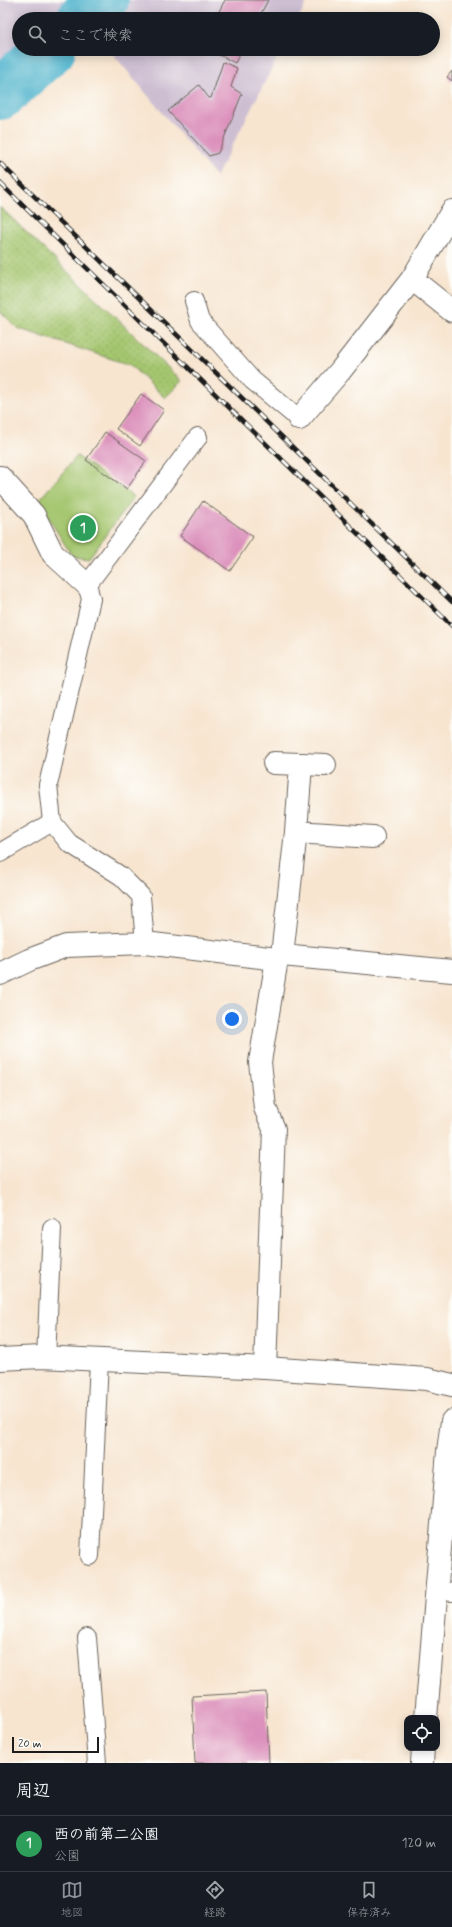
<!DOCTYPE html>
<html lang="ja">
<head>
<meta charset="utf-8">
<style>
	body { margin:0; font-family:Mynerve,"Klee One",sans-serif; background:#20242c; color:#f1f3f6 }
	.controls { position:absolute; right:12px; bottom:12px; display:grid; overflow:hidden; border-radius:8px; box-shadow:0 2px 10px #0003 }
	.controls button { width:36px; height:36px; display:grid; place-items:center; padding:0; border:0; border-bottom:1px solid #363941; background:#171b24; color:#f1f3f6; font:20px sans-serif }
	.scale { position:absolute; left:12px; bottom:10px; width:87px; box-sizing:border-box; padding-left:4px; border:2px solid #1c1c1c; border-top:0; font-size:11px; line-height:14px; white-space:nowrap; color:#1c1c1c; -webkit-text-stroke:3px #fdfcf7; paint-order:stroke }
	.you { position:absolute; left:232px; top:1019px; width:14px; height:14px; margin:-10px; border:3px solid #fff; border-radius:50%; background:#1a73e8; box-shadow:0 0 0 6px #1a73e833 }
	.badge { display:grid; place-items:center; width:26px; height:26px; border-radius:50%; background:#8c9099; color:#fff; font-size:13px; font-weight:700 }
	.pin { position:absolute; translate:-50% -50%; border:2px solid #fff; box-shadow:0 1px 4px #0006 }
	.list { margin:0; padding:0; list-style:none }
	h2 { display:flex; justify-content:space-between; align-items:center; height:52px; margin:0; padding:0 16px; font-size:17px }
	h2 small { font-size:13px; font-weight:400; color:#9ea1a6 }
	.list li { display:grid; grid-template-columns:26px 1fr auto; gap:12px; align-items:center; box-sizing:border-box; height:56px; padding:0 16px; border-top:1px solid #363941 }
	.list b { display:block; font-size:15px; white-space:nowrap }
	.list p { margin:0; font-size:13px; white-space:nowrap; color:#9ea1a6 }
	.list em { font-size:13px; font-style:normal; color:#9ea1a6 }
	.icon { flex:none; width:22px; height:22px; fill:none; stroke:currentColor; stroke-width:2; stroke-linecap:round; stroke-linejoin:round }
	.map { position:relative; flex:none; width:452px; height:1763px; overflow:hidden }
	.search { position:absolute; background:#171b24; box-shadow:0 2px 10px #0003; left:12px; right:12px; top:12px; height:44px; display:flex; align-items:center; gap:10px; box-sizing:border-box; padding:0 14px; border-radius:22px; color:#9ea1a6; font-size:15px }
	.sheet { height:108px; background:#171b24 }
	nav { display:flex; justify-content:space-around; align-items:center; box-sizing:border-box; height:56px; border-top:1px solid #363941; background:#171b24; font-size:11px; color:#9ea1a6 }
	nav a { display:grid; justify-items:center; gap:2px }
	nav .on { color:#8c9099 }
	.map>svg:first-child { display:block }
</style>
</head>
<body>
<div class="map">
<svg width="452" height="1763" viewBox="0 0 452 1763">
	<defs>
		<pattern id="grass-dots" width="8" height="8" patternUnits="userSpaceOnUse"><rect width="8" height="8" fill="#a5c66f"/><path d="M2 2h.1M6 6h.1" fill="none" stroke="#8daa60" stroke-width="1.8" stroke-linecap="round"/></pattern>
	</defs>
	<rect width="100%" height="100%" fill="#fdfcf7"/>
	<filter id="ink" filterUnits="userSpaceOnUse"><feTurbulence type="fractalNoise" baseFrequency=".025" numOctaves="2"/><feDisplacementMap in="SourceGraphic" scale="8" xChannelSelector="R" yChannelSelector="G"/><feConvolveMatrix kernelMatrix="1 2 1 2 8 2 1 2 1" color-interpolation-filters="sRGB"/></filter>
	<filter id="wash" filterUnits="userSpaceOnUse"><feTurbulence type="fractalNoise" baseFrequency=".012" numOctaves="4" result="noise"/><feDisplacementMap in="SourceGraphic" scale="16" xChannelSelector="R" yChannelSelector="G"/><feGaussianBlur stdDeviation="0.9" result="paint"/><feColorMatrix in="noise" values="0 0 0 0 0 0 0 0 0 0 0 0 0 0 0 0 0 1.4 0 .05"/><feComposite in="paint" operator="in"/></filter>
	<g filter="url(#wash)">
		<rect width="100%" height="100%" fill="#f7e5d0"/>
		<g fill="#cdbed2">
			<path d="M 0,0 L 308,0 L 298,19 L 84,19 L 78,12 L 71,19 L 19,19 L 19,49 L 40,49 L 0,88 Z"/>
			<path d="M 109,49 L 282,49 L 216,177 Z"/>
		</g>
		<path fill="url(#grass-dots)" stroke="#607146" d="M 0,207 L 182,381 L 165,398 L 130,365 L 17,328 L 0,311 Z"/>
		<path fill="#a5c66f" stroke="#607146" d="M 77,456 L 134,497 L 89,558 L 72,556 L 38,501 Z"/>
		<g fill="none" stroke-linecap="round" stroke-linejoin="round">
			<g stroke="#4fb4ce" stroke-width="52">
				<path d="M 83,19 L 103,0"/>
				<path d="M 0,94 L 50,49"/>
			</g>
		</g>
		<g id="blocks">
			<g fill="#db8fbb">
				<path d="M 225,0 L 268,0 L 258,19 L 215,19 Z"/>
				<path d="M 207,49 L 242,49 L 235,63 Z"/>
				<path d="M 223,62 L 237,68 L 231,87 L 242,94 L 218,153 L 209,156 L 168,111 L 199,85 L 209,98 L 211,98 Z"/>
				<path d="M 452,71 L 452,81 L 447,77 Z"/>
				<path d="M 141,394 L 164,410 L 140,446 L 116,429 Z"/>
				<path d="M 105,432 L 146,461 L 127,489 L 86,460 Z"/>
				<path d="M 203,501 L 253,537 L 230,571 L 180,536 Z"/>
				<path d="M 266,1692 L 269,1763 L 195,1763 L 192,1696 Z"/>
			</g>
		</g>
	</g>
	<g filter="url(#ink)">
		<use href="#blocks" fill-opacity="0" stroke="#69625b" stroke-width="1"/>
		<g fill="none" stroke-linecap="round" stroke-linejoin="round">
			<defs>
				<g id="lane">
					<path d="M 194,301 L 200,321 L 252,380 L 299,419"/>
					<path d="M 0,853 L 52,822"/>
					<path d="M 145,943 L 141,896 L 121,876 L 69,843 L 52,822 L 48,785 L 91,599 L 87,585 L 198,437"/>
					<path d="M 46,1358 L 52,1228"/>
					<path d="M 90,1556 L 99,1360"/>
					<path d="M 436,1590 L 452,1592"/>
					<path d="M 87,1638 L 97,1763"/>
				</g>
				<g id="street">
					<path d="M 412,279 L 452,311"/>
					<path d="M 299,419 L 341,370 L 412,279 L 452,211"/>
					<path d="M 0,477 L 34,515 L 53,554 L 87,585"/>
					<path d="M 274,763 L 301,764 L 296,832 L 282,955"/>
					<path d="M 301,764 L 325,765"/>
					<path d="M 296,832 L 373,837"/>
					<path d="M 0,974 L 29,960 L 66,946 L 145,943 L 277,959 L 282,955 L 452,971"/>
					<path d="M 0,1359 L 41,1357 L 265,1368 L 427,1379 L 452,1385"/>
					<path d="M 265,1368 L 274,1129 L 265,1108 L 260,1062 L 277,959"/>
					<path d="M 426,1718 L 448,1451 L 452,1421"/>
					<path d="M 422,1763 L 423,1748"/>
				</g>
			</defs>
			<use href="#lane" stroke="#69625b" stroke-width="20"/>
			<use href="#street" stroke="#69625b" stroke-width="24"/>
			<use href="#lane" stroke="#fff" stroke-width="18"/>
			<use href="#street" stroke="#fff" stroke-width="22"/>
			<defs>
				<g id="rail">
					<path d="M 0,163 L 452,602"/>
					<path d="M 0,183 L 452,626"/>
				</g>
			</defs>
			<use href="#rail" stroke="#1c1c1c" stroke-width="4.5"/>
			<use href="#rail" stroke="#fdfcf7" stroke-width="3" stroke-dasharray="9" stroke-linecap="butt"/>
		</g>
	</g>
</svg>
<div class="controls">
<button><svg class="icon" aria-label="locate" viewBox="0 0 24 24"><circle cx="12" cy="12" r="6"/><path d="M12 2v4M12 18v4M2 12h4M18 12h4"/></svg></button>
</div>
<div class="scale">20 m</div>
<div class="you"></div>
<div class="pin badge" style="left:83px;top:528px;background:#2e9e5b">1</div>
<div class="search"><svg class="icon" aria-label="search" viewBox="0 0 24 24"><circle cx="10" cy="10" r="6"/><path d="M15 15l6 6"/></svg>ここで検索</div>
</div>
<section class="sheet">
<h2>周辺<small></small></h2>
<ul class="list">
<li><span class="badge" style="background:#2e9e5b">1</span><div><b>西の前第二公園</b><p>公園</p></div><em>120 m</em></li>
</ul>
</section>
<nav>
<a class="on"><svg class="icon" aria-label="map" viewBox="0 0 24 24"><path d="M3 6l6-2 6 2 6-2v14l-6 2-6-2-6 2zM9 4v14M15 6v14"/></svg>地図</a>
<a><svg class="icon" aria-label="directions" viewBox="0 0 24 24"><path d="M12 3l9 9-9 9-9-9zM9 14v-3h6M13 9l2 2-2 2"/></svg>経路</a>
<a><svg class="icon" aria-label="saved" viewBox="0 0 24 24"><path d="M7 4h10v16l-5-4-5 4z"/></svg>保存済み</a>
</nav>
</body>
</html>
